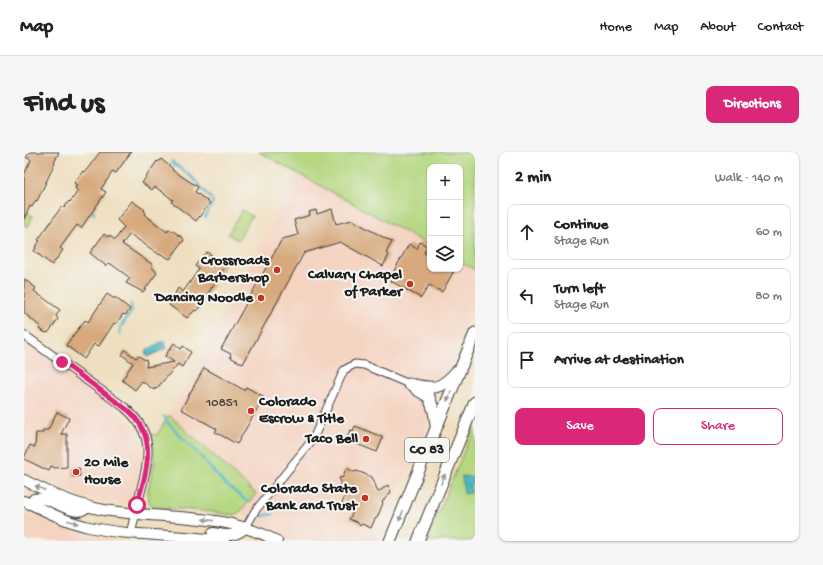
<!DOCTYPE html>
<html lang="en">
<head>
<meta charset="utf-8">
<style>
	body { margin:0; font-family:"Gochi Hand",sans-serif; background:#f6f6f6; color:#222 }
	.controls { position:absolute; right:12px; top:12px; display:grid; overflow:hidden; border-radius:8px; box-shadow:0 1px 3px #0004 }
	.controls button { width:36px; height:36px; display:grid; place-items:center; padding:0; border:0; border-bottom:1px solid #e0e0e0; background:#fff; color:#222; font:20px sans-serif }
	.stop { position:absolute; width:12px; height:12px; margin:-9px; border:3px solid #db2777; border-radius:50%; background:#fff }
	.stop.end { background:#db2777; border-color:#fff; box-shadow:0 1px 4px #0008 }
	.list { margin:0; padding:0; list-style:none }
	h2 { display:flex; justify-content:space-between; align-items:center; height:52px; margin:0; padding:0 16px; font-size:17px }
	h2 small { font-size:13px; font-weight:400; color:#767676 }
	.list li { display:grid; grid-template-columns:26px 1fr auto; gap:12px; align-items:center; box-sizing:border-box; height:56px; margin:0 8px 8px; padding:0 8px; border:1px solid #e0e0e0; border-radius:8px }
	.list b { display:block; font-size:15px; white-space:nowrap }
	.list p { margin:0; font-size:13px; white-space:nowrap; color:#767676 }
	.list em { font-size:13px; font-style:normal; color:#767676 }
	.actions { display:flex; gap:8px; padding:12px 16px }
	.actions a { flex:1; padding:9px 0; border:1px solid #db2777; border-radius:8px; text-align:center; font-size:14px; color:#db2777 }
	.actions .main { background:#db2777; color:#fff }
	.icon { flex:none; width:22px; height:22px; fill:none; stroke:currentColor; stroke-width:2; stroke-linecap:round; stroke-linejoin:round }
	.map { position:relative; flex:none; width:451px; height:389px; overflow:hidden; border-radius:8px }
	header { display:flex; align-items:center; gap:24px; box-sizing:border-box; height:56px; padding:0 20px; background:#fff; border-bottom:1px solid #e0e0e0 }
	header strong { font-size:19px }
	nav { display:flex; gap:22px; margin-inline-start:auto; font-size:14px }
	.intro { display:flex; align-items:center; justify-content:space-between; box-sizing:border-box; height:96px; padding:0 24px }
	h1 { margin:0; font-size:28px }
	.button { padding:10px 18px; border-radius:8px; background:#db2777; color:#fff; font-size:14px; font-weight:700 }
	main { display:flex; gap:24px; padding:0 24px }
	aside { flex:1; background:#fff; border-radius:8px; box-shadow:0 1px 3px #0004 }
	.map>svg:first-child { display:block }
</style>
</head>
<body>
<header>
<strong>Map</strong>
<nav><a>Home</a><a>Map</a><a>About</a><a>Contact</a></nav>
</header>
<div class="intro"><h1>Find us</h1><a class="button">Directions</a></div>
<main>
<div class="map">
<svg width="451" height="389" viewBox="0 0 451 389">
	<rect width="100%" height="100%" fill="#f6f6f2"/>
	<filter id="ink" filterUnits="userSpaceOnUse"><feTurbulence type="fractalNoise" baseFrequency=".025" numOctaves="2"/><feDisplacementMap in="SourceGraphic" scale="8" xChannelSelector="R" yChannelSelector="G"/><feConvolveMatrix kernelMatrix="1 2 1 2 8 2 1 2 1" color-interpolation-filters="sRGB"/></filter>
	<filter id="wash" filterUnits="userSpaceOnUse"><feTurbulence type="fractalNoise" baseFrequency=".012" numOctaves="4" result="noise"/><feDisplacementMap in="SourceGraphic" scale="16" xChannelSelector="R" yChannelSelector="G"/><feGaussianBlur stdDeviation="0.9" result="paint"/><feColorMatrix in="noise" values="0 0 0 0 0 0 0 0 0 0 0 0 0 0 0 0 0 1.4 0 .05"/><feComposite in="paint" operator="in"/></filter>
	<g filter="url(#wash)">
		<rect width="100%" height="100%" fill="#efdfc0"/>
		<g fill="#f4d3c1">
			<path d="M 275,22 L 406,94 L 406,117 L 436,117 L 436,110 L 451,118 L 451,149 L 422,220 L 414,226 L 407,228 L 398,244 L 402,249 L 404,258 L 401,281 L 385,320 L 382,320 L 353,389 L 266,389 L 245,378 L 238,372 L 216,360 L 232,342 L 145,263 Z"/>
			<path d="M 0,190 L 89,255 L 112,277 L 116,288 L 118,306 L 105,351 L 79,349 L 62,346 L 10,323 L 7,325 L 0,322 Z"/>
			<path d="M 0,361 L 8,366 L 14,365 L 45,378 L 86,386 L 92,389 L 0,389 Z"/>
		</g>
		<g fill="#b4d780" stroke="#687a4e">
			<path d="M 235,0 L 451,0 L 451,118 L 436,110 L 436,15 L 406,15 L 406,94 Z"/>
			<path d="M 218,58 L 228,64 L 214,88 L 204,82 Z"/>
			<path d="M 0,59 L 9,64 L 4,75 L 0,73 Z"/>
			<path d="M 145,263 L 232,342 L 216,360 L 210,363 L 180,359 L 129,355 C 117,343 130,324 130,310 C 131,301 129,291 127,282 L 133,283 Z"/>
			<path d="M 451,272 L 451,389 L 403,389 Z"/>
		</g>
		<g fill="#4ab6c6" stroke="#336971">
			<path d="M 137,190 L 140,190 L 143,196 L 123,205 L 121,199 Z"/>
			<path d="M 438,324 L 450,326 L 446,334 L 447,341 L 440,342 Z"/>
		</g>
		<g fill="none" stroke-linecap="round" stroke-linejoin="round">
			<g stroke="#4ab6c6" stroke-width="2.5">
				<path d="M 148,9 L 149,11 L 168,25 L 188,48 L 189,50 L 181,65"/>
				<path d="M 68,57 L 70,62"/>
				<path d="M 96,182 L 96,176 L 108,159 L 107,152"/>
				<path d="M 140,264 L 143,270 L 180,308"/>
				<path d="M 182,311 L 200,331 L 224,350"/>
				<path d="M 447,328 L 451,322"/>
				<path d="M 238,364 L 249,362"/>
			</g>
		</g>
		<g id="blocks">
			<g fill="#d7a97c">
				<path d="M 5,0 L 35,0 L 30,11 L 31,11 L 13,49 L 12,48 L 8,55 L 6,54 L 0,67 L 0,23 L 7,8 L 2,5 Z"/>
				<path d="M 76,0 L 107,0 L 92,21 L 89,19 L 77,37 L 82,40 L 57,76 L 53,73 L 36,96 L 39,98 L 28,113 L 10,99 L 12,96 L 11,95 L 16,89 L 14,88 L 38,54 L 40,56 L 45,49 L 46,50 L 54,39 L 51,36 L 53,33 L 50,31 L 59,19 L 61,20 Z"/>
				<path d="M 137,7 L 149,17 L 148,18 L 174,35 L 171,40 L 186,51 L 172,69 L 147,50 L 149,48 L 140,41 L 131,35 L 128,38 L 118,31 L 133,9 L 134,10 Z"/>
				<path d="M 108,49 L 121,58 L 120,59 L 122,61 L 121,63 L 143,80 L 145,77 L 148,80 L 148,78 L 159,86 L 160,88 L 146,107 L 137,102 L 136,103 L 106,82 L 98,92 L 129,113 L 128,115 L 133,121 L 119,140 L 102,131 L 106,126 L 87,112 L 84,111 L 82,114 L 66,101 L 80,82 L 84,85 L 85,83 L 91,88 L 100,75 L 93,68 Z"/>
				<path d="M 308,57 L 312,72 L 328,68 L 368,90 L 362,101 L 365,103 L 359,114 L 316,90 L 280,101 L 219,212 L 206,205 L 207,202 L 197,197 L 258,87 L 274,83 L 270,68 L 286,63 L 285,60 L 292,58 L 293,62 Z"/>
				<path d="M 396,90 L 403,94 L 400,101 L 406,104 L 406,117 L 431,117 L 418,140 L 405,133 L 397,146 L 365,128 L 385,92 L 393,97 Z"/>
				<path d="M 183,100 L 202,113 L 173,159 L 171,158 L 163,166 L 145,153 L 154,136 L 159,140 L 175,117 L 171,114 L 179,103 L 180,103 Z"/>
				<path d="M 0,127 L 12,136 L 10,139 L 36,158 L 32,164 L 34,167 L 24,181 L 23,180 L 22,181 L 15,177 L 17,175 L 0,161 Z"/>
				<path d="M 83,142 L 89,146 L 92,146 L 106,157 L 102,163 L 99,162 L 92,172 L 90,171 L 75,194 L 70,192 L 60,207 L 42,193 L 61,168 L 64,170 Z"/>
				<path d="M 150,191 L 157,197 L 159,194 L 167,200 L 158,215 L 154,212 L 132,237 L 131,236 L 130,238 L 118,229 L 111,238 L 98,228 L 109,211 L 98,203 L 101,198 L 112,206 L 115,204 L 123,209 L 122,215 L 150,210 L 141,204 Z"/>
				<path d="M 180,216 L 220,238 L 222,235 L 240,245 L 213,292 L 191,280 L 193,277 L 157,257 Z"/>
				<path d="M 33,260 L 45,266 L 37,282 L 43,282 L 43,315 L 31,316 L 27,314 L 25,319 L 0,307 L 0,306 L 6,293 L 11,295 L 12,281 L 19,281 L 19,278 L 24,278 Z"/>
				<path d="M 331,274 L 358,285 L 358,288 L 353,300 L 325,289 L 326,287 L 323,286 L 326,278 L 329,279 Z"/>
				<path d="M 55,316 L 56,324 L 49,325 L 48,317 Z"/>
				<path d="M 322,316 L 330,320 L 333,319 L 348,325 L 354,340 L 364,333 L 367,340 L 358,350 L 359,351 L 353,366 L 351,367 L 347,376 L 338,372 L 336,374 L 334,371 L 325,367 L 329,360 L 317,354 L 322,342 L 313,339 L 317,330 L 315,326 L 319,325 Z"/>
			</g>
		</g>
	</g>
	<g filter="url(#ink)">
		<use href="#blocks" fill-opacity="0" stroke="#3c3935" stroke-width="1"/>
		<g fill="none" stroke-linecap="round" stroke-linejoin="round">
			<defs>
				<path id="minor" d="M 222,375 L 231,359 L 289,287 L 320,218 L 331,212 L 340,213 L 385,232"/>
				<path id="tertiary" d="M 0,183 L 100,255 C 132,281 125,307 116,342 C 113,354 110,367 107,380"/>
				<g id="primary">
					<path d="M 0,328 C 26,341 51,353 80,358 C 140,368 197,359 253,389"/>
					<path d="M 0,349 C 22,359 42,370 65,375 C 109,385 155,382 200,389"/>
					<path d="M 6,352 L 10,347 C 26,344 40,359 54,359 C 58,359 60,357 63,355"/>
					<path d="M 189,381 C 202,383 211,386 222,375"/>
				</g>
				<g id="trunk">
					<path d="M 385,232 C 410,237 415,239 433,219"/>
					<path d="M 392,237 L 405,245 L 410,259 L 412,273"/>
					<path d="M 366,389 L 451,181"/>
					<path d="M 394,389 L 451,250"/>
				</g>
			</defs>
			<use href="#minor" stroke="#3c3935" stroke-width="9"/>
			<use href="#tertiary" stroke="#3c3935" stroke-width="10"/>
			<use href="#primary" stroke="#3c3935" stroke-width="12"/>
			<use href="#trunk" stroke="#3c3935" stroke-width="13"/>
			<use href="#minor" stroke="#fff" stroke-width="7"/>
			<use href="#tertiary" stroke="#fff" stroke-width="8"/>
			<use href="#primary" stroke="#fff" stroke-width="10"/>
			<use href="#trunk" stroke="#fff" stroke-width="11"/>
		</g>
		<defs><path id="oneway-solid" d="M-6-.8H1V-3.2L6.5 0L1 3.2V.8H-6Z"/></defs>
		<g fill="#999">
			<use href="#oneway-solid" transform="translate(425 244) rotate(112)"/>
			<use href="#oneway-solid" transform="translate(419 327) rotate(-68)"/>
			<use href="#oneway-solid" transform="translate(16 336) rotate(-155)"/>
			<use href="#oneway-solid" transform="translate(377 364) rotate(112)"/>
			<use href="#oneway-solid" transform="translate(184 368) rotate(-174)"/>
			<use href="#oneway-solid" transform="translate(49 370) rotate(17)"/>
		</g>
	</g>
	<g fill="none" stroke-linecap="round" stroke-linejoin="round" filter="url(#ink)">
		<path stroke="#db2777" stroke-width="5" d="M 38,210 L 105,259 C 135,287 122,319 113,353"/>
	</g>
	<g fill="#c8321e" stroke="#f6f6f2" stroke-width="1.5">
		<circle cx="253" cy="118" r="4"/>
		<circle cx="386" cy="132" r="4"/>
		<circle cx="237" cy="146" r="4"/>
		<circle cx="227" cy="259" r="4"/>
		<circle cx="342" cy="287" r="4"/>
		<circle cx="52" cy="320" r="4"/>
		<circle cx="341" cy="346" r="4"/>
	</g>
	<g text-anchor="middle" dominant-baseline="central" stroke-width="4" stroke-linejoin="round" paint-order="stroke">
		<g font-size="13" fill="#4b3f34">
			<text x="198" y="251">10851</text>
		</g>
		<rect fill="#f6f6f2" stroke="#5d5d5c" stroke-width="1" x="381" y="286" width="44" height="24" rx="3"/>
		<g font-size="14" font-weight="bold" fill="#1c1c1c">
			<text x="403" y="298">CO 83</text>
		</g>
		<g font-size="15" font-weight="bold" fill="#1c1c1c" stroke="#f6f6f2" text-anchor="end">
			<text x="245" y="109">Crossroads<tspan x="245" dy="17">Barbershop</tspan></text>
			<text x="378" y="123">Calvary Chapel<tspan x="378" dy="17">of Parker</tspan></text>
			<text x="229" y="146">Dancing Noodle</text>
			<text x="235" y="250" text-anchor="start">Colorado<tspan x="235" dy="17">Escrow &amp; Title</tspan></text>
			<text x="334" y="287">Taco Bell</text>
			<text x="60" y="311" text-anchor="start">20 Mile<tspan x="60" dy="17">House</tspan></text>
			<text x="333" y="337">Colorado State<tspan x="333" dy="17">Bank and Trust</tspan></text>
		</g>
	</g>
</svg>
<div class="controls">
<button>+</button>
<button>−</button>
<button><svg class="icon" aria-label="layers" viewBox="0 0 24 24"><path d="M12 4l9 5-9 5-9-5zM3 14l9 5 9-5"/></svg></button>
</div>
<div class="stop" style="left:113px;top:353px"></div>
<div class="stop end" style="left:38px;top:210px"></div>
</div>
<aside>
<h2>2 min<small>Walk · 140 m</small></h2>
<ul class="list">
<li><svg class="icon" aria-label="ahead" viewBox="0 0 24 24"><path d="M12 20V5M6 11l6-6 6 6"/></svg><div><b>Continue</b><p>Stage Run</p></div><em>60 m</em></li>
<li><svg class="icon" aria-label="left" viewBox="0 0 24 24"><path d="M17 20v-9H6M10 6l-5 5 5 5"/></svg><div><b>Turn left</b><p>Stage Run</p></div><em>80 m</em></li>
<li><svg class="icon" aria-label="arrive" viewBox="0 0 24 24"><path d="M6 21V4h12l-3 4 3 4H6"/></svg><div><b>Arrive at destination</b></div></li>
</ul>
<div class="actions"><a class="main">Save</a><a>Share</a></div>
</aside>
</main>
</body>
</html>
